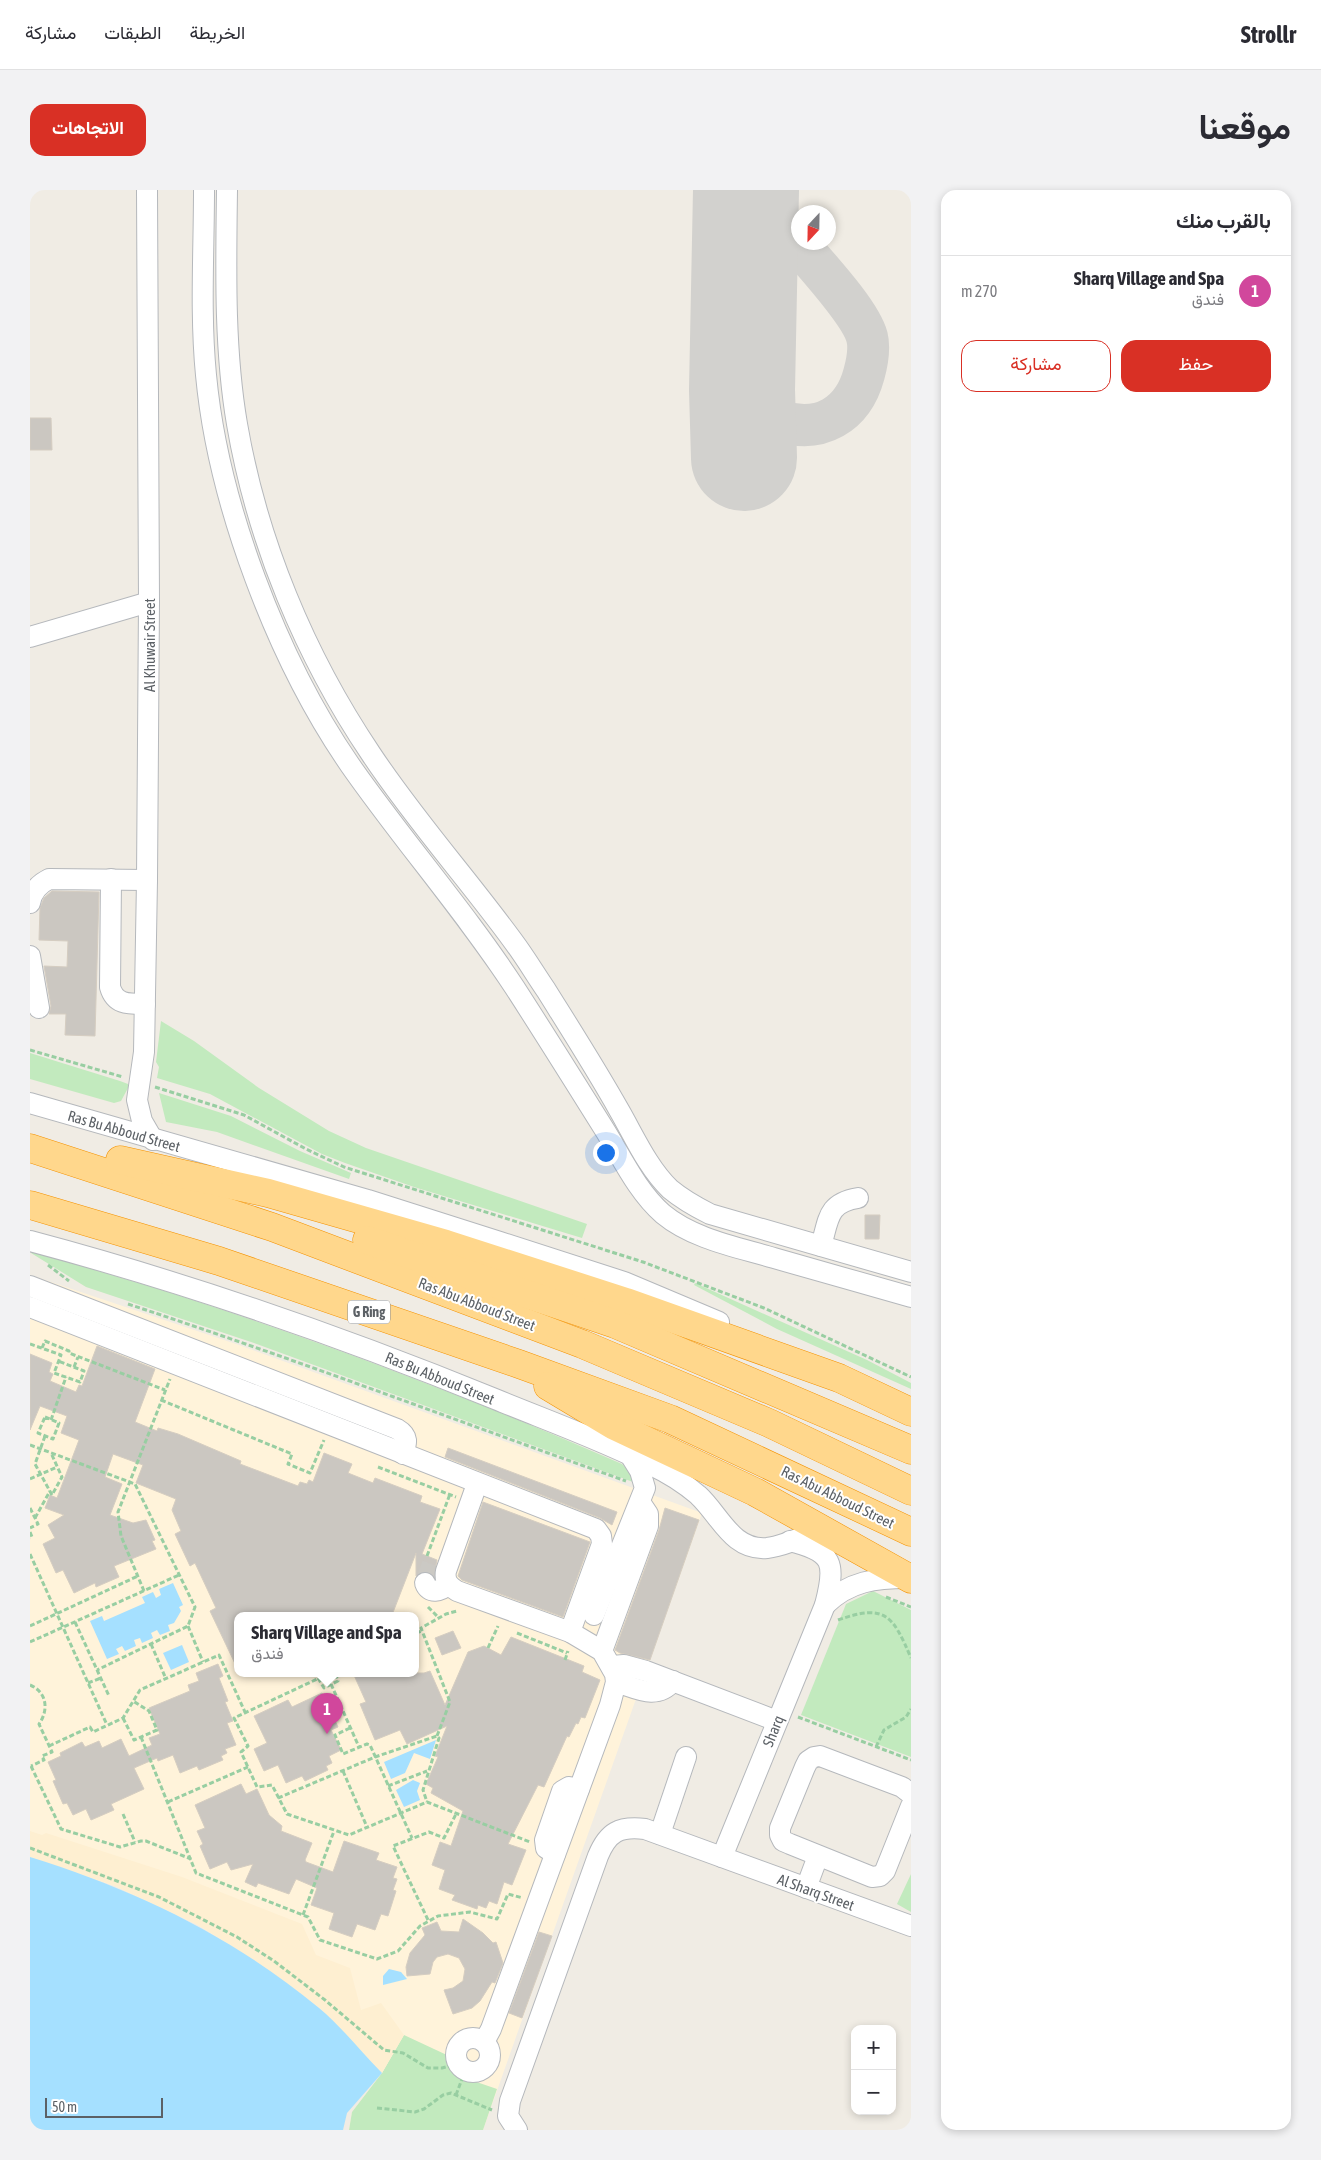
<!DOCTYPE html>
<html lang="ar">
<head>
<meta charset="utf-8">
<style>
	body { margin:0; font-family:"Asap Condensed",Vazirmatn,sans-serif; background:#f2f2f3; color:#2b2b33; direction:rtl }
	.controls { position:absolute; right:15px; bottom:15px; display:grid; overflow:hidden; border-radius:10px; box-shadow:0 2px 8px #0003 }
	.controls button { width:45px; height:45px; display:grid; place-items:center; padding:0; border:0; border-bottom:1px solid #e1e1e2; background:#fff; color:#2b2b33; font:25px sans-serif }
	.compass { position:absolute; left:761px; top:15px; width:45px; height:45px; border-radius:50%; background:#fff; box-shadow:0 2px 8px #0003; rotate:202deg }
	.scale { position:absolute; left:15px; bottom:12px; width:118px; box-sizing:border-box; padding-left:5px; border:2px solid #5c6166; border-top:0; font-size:14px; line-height:18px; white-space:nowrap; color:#5c6166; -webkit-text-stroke:4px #fff; paint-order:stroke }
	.you { position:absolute; left:575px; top:962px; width:18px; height:18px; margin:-12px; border:4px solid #fff; border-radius:50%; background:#1a73e8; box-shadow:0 0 0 8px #1a73e833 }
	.badge { display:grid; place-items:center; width:32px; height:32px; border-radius:50%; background:#d93025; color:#fff; font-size:16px; font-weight:700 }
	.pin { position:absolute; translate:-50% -41px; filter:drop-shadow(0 1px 2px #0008) }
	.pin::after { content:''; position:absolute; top:26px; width:18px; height:15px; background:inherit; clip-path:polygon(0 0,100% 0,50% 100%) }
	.popup { position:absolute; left:204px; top:1422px; width:185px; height:65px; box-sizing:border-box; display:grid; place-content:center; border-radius:10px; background:#fff; filter:drop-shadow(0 1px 4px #0005); font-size:16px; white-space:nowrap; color:#7c7c81 }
	.popup b { font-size:19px; color:#2b2b33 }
	.popup::after { content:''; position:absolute; left:50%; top:100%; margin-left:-10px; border:10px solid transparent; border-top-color:#fff }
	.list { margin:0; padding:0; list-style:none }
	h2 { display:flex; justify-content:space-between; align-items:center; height:65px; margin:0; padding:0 20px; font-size:21px }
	h2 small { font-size:16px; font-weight:400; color:#7c7c81 }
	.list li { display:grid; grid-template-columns:32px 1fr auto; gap:15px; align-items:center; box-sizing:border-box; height:70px; padding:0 20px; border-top:1px solid #e1e1e2 }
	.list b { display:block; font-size:19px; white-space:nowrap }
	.list p { margin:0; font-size:16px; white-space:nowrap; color:#7c7c81 }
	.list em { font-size:16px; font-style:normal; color:#7c7c81 }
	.actions { display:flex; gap:10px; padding:15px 20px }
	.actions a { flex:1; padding:11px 0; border:1px solid #d93025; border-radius:15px; text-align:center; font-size:18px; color:#d93025 }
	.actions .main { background:#d93025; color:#fff }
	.map { position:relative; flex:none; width:881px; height:1940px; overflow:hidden; direction:ltr; border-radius:15px }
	header { display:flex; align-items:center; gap:30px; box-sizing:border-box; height:70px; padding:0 25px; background:#fff; border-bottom:1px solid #e1e1e2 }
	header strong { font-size:24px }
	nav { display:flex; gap:28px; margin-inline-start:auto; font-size:18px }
	.intro { display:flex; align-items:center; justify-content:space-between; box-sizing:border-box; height:120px; padding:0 30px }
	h1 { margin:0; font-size:35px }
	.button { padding:12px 22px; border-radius:15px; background:#d93025; color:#fff; font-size:18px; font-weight:700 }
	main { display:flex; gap:30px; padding:0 30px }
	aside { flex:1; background:#fff; border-radius:15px; box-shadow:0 2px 8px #0003 }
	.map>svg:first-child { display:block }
</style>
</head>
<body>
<header>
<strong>Strollr</strong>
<nav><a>الخريطة</a><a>الطبقات</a><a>مشاركة</a></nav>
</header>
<div class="intro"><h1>موقعنا</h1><a class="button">الاتجاهات</a></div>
<main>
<aside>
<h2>بالقرب منك<small></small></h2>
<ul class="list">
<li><span class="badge" style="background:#d1479c">1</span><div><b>Sharq Village and Spa</b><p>فندق</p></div><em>270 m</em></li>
</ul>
<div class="actions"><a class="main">حفظ</a><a>مشاركة</a></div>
</aside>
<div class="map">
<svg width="881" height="1940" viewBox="0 0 881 1940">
	<rect width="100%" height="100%" fill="#f0ece4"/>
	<path fill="#fff3da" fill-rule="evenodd" d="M 0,1085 L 209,1155 L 672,1323 L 453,1940 L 319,1940 L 322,1922 L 352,1883 L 290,1818 L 233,1776 L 168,1735 L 85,1696 L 0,1667 ZM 208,1425 L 386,1425 L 386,1483 L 208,1483 Z"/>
	<g fill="#c2eabe">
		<path d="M 131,831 L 164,851 L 229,898 L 299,941 L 336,958 L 557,1034 L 552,1048 L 384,997 L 315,973 L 292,964 L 180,904 L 127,888 L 129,877 L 126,872 Z"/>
		<path d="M 0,863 L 90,891 L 98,894 L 98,898 L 91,911 L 84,913 L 0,889 Z"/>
		<path d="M 129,903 L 201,926 L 270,961 L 321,983 L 319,989 L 187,942 L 136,932 Z"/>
		<path d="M 3,1061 C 59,1079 116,1094 172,1113 C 315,1160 455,1214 592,1274 L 600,1281 L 603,1292 L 224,1153 L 56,1097 L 1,1063 Z"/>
		<path d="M 665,1093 L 837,1170 L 881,1193 L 881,1199 L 747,1139 L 664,1095 Z"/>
		<path d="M 843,1401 L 881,1420 L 881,1567 L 771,1525 L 816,1414 Z"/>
		<path d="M 881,1684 L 881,1722 L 867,1714 Z"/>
		<path d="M 374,1845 L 419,1866 L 429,1886 L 467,1899 L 453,1940 L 319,1940 L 322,1922 L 352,1883 Z"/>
	</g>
	<path fill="#feefd1" d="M 0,1641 L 12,1645 L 16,1643 L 152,1687 L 272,1734 L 286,1765 L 320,1778 L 331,1820 L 351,1813 L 374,1845 L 352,1883 L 290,1818 L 233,1776 L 168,1735 L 85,1696 L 0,1667 Z"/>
	<g fill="#a5e0ff">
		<path d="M 143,1393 L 153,1415 L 149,1417 L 151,1421 L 144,1433 L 138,1435 L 140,1441 L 130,1445 L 127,1440 L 121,1443 L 123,1448 L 112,1453 L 110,1448 L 104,1450 L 106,1456 L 95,1461 L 92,1456 L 86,1459 L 89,1464 L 77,1469 L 60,1431 L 72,1426 L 74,1431 L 115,1413 L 112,1407 L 123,1402 L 126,1408 L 131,1405 L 129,1399 Z"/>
		<path d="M 152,1455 L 159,1472 L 141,1480 L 133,1463 Z"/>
		<path d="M 406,1550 L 400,1569 L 384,1563 L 375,1583 L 361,1589 L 354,1572 Z"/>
		<path d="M 383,1590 L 390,1593 L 387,1601 L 390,1610 L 374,1617 L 366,1600 Z"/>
		<path d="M 0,1667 C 106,1700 202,1746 289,1818 C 312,1837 331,1862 352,1883 L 317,1923 L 313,1940 L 0,1940 Z"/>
		<path d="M 359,1779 L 371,1782 L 377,1789 L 353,1795 L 353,1786 Z"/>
	</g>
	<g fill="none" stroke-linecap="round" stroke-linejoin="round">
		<path stroke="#d2d1ce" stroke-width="42" d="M 712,200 C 722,208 739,228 750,231 C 790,244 823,225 834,184 C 837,173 840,159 837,147 C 830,121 783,72 765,50 C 753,36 743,21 733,7 L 730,0"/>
		<path stroke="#d2d1ce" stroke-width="106" d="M 714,268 L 712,200 L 716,0"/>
	</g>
	<g fill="#cbc7c1" stroke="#d5cdc1">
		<path d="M 0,228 L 21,228 L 22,260 L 0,260 Z"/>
		<path d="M 22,701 L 69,702 L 65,846 L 35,845 L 36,824 L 19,824 L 21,816 L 14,776 L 37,777 L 38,751 L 9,750 L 10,718 L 14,708 Z"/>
		<path d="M 835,1025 L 850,1025 L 849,1049 L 835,1049 Z"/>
		<path d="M 67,1156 L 125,1179 L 105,1232 L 127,1241 L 128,1238 L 148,1244 L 211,1271 L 210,1274 L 268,1296 L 270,1292 L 277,1294 L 279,1290 L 283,1292 L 294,1263 L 322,1274 L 318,1283 L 343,1293 L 345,1288 L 392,1306 L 390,1312 L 410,1319 L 392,1364 L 407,1370 L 404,1385 L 395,1381 L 386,1386 L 386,1363 L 362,1425 L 208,1425 L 208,1480 L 180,1421 L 186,1418 L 165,1373 L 160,1376 L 145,1344 L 151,1341 L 142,1320 L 146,1309 L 106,1293 L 113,1275 L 83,1264 L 75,1287 L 92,1294 L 80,1325 L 103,1333 L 116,1330 L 125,1350 L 122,1351 L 126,1359 L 84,1376 L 89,1387 L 66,1397 L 65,1393 L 44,1403 L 33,1380 L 26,1383 L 13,1354 L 25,1348 L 18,1335 L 34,1325 L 15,1318 L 20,1305 L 27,1308 L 49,1250 L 31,1243 L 37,1226 L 10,1216 L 0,1240 L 0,1164 L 22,1173 L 19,1182 L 23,1184 L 20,1191 L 46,1202 L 49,1195 L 52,1196 Z"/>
		<path d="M 418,1258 L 587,1322 L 582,1335 L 570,1328 L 415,1267 Z"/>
		<path d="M 453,1312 L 560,1352 L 533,1427 L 432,1390 L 428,1386 Z"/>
		<path d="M 635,1318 L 669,1330 L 620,1470 L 590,1463 L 585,1460 L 629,1340 Z"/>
		<path d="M 423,1441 L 431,1458 L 412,1465 L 405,1448 Z"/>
		<path d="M 481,1447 L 554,1476 L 552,1482 L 570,1490 L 555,1528 L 551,1527 L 548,1534 L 546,1533 L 539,1547 L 537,1546 L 514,1597 L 508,1595 L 478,1654 L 496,1660 L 482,1695 L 474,1692 L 467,1714 L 459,1711 L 456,1718 L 448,1715 L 447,1719 L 422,1710 L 425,1705 L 409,1699 L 415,1680 L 402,1675 L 410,1652 L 421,1656 L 433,1621 L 401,1603 L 403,1598 L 396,1594 L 408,1567 L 405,1566 L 417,1536 L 377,1554 L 370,1540 L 345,1550 L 330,1514 L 336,1512 L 323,1483 L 394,1483 L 400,1481 L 415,1515 L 438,1462 L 454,1456 L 471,1465 Z"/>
		<path d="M 188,1474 L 193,1486 L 189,1488 L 198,1511 L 195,1512 L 203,1531 L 197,1533 L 206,1555 L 195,1559 L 197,1563 L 191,1566 L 193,1570 L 169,1580 L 167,1576 L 150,1583 L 143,1565 L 128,1571 L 127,1568 L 104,1578 L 114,1599 L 81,1614 L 84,1620 L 61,1630 L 56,1619 L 43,1625 L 37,1613 L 33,1614 L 23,1591 L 26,1590 L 18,1572 L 31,1566 L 30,1563 L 52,1552 L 55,1557 L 69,1551 L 72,1558 L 91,1549 L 99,1566 L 122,1555 L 119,1548 L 130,1544 L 119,1518 L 160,1501 L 158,1495 L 169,1491 L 166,1483 Z"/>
		<path d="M 292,1503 L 308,1537 L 301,1540 L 311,1560 L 299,1566 L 302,1573 L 296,1576 L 298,1580 L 275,1591 L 272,1586 L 256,1593 L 248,1575 L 234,1581 L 224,1559 L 237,1553 L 224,1526 L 258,1510 L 262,1517 Z"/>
		<path d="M 211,1594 L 216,1604 L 227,1599 L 239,1625 L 252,1636 L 251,1641 L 282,1653 L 275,1670 L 276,1672 L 303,1682 L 314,1651 L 349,1663 L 346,1670 L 367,1677 L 363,1688 L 367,1689 L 363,1700 L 366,1701 L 358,1726 L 351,1724 L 345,1740 L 327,1734 L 322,1747 L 299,1739 L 304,1723 L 281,1715 L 287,1698 L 266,1689 L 259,1704 L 228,1693 L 226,1697 L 215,1692 L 223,1674 L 201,1680 L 197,1672 L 180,1679 L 170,1656 L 173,1654 L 167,1641 L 175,1638 L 165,1615 Z"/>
		<path d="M 433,1729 L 453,1743 L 463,1753 L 466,1752 L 473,1773 L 465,1793 L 462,1792 L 450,1811 L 442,1818 L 423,1824 L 414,1800 L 423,1798 L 433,1791 L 435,1779 L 429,1768 L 418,1764 L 407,1767 L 403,1772 L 400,1784 L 377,1786 L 376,1777 L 380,1763 L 395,1745 L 392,1738 L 407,1732 L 411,1741 L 429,1742 Z"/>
		<path d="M 509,1742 L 522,1746 L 492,1828 L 479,1823 Z"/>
	</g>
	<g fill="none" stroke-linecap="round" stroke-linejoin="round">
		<path stroke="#cbc9c4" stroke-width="20" stroke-dasharray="20 10" stroke-linecap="butt" d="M 395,1393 L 404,1369"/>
		<defs>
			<g id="minor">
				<path d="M 117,0 L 119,412 L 117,690 L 114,862 L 107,910 L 112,931 L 123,950"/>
				<path d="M 174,0 C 174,61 170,124 176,185 C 188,313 247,469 320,575 C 373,651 434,720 485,798 C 516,846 546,894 576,942 C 593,970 608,1002 633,1024 C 663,1049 707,1057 744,1068 C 790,1081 835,1094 881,1107"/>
				<path d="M 197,0 C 196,78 194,158 207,234 C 227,351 275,466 341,564 C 384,629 437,688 483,751 C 495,767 505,784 516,800 C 541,840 566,879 589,920 C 604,946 618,978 640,999 C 652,1009 666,1017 680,1024 L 881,1082"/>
				<path d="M 0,447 L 119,412"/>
				<path d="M 81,689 L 80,797 C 85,815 99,814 115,814"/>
				<path d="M 0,713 C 2,701 9,694 19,689 L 117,690"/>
				<path d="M 0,766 L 9,818"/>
				<path d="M 0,913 L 338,1010 L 470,1052 L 594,1092 L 689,1132"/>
				<path d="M 0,1051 C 158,1093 313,1147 465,1209 C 516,1230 572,1250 621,1275 C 638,1283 654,1293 668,1305 C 690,1325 702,1361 737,1358 C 755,1356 774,1346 791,1339"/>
				<path d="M 791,1056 C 799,1029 797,1013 828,1008"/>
				<path d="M 0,1096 L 367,1239 C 379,1246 377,1253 373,1264"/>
				<path d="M 0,1117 L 566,1339 L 571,1346 L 572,1354 L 540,1442"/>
				<path d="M 447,1294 L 416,1381 C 414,1391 419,1396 427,1401 L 540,1442 L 572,1461 L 585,1484 L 586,1492 L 580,1515 L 461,1839 L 454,1852"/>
				<path d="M 395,1393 C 399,1405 411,1401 418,1395"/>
				<path d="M 795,1415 C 819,1391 846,1388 878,1388"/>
				<path d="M 564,1425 L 615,1298 L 610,1281 L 600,1265"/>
				<path d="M 572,1461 L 618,1336 L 618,1324 L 610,1312"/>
				<path d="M 582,1476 L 594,1475 L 616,1481 L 747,1531"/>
				<path d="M 586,1492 C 606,1498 627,1511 643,1491"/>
				<path d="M 881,1604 L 872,1597 L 790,1566 L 784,1567 L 778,1571 L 775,1577 L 750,1638 L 750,1645 L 753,1651 L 760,1654 L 842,1687 L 850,1686 L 855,1681 L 881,1616"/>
				<path d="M 630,1644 L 656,1567"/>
				<path d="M 525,1664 L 516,1658 L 515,1650 L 532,1601 L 539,1597 L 549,1599"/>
				<path d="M 692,1667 L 795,1415 C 806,1373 804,1362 760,1351"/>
				<path d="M 776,1698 L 788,1666"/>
				<circle cx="443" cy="1865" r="17"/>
				<path d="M 487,1940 L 478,1926 L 480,1911 L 568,1666 C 578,1642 589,1636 615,1639 L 881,1736"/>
			</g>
			<g id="highway">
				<path d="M 0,958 L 242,1037 L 552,1154 L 739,1233 L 881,1301"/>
				<path d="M 90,970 L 238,1003 L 416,1054 L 596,1112 L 809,1188 L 881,1222"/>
				<path d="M 0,1015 L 189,1071 L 489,1174 L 640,1229 L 881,1342"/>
				<path d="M 337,1050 L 585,1134 L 881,1260"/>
				<path d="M 518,1196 L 583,1235 L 725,1302 L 881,1389"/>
			</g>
		</defs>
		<use href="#minor" stroke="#b5b8bc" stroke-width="22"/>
		<use href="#highway" stroke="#f49200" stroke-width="29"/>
		<g stroke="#98cea2" stroke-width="3" stroke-dasharray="5 2.5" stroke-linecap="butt">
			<path d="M 0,860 L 93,887"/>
			<path d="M 125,897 L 214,925 L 276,959 L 314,977 L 613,1072 L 734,1118 L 881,1187"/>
			<path d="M 18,1075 L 39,1091"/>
			<path d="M 98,1114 C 265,1169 430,1232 596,1291"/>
			<path d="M 0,1154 L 31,1165 L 24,1183 L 50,1192 L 54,1181 L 28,1171"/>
			<path d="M 12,1158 L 15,1151 L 39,1161 L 39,1163 L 135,1200"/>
			<path d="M 44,1177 L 48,1167"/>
			<path d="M 131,1210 L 262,1264 L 258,1274 L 280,1283 L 294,1250"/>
			<path d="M 15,1227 L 29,1233 L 23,1249 L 8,1243 Z"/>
			<path d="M 21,1230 L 36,1187"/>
			<path d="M 15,1246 L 5,1274 L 22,1305 L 32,1287 L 21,1263"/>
			<path d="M 0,1255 L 105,1294 L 165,1417 L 158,1436 L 67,1480"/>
			<path d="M 348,1277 L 426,1307"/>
			<path d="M 0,1289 L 27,1277"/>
			<path d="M 0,1318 L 8,1334 L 0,1338"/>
			<path d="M 5,1328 L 20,1301"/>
			<path d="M 0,1342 L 2,1347 L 0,1348"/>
			<path d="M 0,1364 L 77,1535"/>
			<path d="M 397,1366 L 420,1304"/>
			<path d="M 114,1401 L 91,1346 L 88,1322 L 140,1189"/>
			<path d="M 856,1407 L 881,1417"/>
			<path d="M 398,1417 L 408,1427"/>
			<path d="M 808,1430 C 856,1413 863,1426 881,1468"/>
			<path d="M 45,1432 L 79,1506"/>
			<path d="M 0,1436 L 108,1386"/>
			<path d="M 158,1436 L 173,1472"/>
			<path d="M 386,1443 L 392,1441"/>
			<path d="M 487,1443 L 537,1463"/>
			<path d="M 0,1452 L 149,1385"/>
			<path d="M 121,1454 L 136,1489"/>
			<path d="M 458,1458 L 468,1436"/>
			<path d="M 535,1470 L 538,1461"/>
			<path d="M 300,1483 L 204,1528 L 218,1556 L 211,1562 L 227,1597 L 242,1595 L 257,1624 L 319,1645 L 397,1612 L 500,1652"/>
			<path d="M 288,1488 L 294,1498 L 308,1491 L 305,1483"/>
			<path d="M 58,1493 L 71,1488"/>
			<path d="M 301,1494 L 329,1557"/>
			<path d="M 0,1495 C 17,1502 19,1520 9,1534 L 22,1562 L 12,1566 L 14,1570 L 1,1576"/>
			<path d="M 768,1527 L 881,1570"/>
			<path d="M 93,1528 L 104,1550 L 127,1540 L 119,1521 L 103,1511"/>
			<path d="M 320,1538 L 305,1545 L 313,1564 L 337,1554 L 340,1555 L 382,1648"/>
			<path d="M 407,1546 L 420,1512 L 391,1438 L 416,1424 L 427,1421"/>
			<path d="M 111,1547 L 166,1683 L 278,1727 L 290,1750 L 347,1769 L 368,1761 L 390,1736 L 408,1726 L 440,1722 L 467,1729 L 478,1704 L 493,1708"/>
			<path d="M 19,1556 L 60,1537 L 63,1542 L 93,1528 L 110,1500 L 189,1465 L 215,1522"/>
			<path d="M 846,1557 L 854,1540 L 876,1527 L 881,1519"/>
			<path d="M 1,1576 L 31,1639 L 90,1657 L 111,1651 L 116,1651 L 161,1669"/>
			<path d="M 313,1581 L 337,1637"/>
			<path d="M 358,1596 L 397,1581"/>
			<path d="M 248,1608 L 345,1567 L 407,1546 L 409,1548 L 393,1600 L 397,1612"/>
			<path d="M 138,1612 L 218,1577"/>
			<path d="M 93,1624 L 105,1652"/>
			<path d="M 0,1658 L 129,1707 L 207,1747 L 244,1771 L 295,1810 L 354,1860 L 373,1863 L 398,1878 L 412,1878 L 428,1874"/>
			<path d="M 273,1725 L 304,1641"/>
			<path d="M 398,1730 L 363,1656 L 399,1642 L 414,1648 L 426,1624"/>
			<path d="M 426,1905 L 435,1881"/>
			<path d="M 347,1918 L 385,1922 L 394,1919 L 413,1905 L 421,1903 L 462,1920"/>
		</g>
		<use href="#minor" stroke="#fff" stroke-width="20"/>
		<use href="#highway" stroke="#ffd78c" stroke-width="28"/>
	</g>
	<g text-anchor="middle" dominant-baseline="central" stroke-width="4" stroke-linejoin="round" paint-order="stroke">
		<rect fill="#fff" stroke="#8d9094" stroke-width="1" x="318" y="1110.5" width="42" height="23" rx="4"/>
		<g font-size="14" font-weight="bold" fill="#5c6166">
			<text x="339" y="1122">G Ring</text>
		</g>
		<g font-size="15" fill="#5c6166" stroke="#fff">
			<text transform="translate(119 455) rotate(-90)">Al Khuwair Street</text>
			<text transform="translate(94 941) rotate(16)">Ras Bu Abboud Street</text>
			<text transform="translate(447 1114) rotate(21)">Ras Abu Abboud Street</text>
			<text transform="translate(410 1188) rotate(22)">Ras Bu Abboud Street</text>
			<text transform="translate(808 1307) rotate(26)">Ras Abu Abboud Street</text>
			<text transform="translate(743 1541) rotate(-68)">Sharq</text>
			<text transform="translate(786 1702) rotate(20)">Al Sharq Street</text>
		</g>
	</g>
</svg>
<div class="controls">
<button>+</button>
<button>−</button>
</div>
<svg class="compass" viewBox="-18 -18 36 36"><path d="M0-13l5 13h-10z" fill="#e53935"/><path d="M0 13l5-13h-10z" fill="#7c7c81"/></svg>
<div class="scale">50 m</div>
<div class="you"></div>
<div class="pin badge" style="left:297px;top:1544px;background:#d1479c">1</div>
<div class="popup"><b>Sharq Village and Spa</b>فندق</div>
</div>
</main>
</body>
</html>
